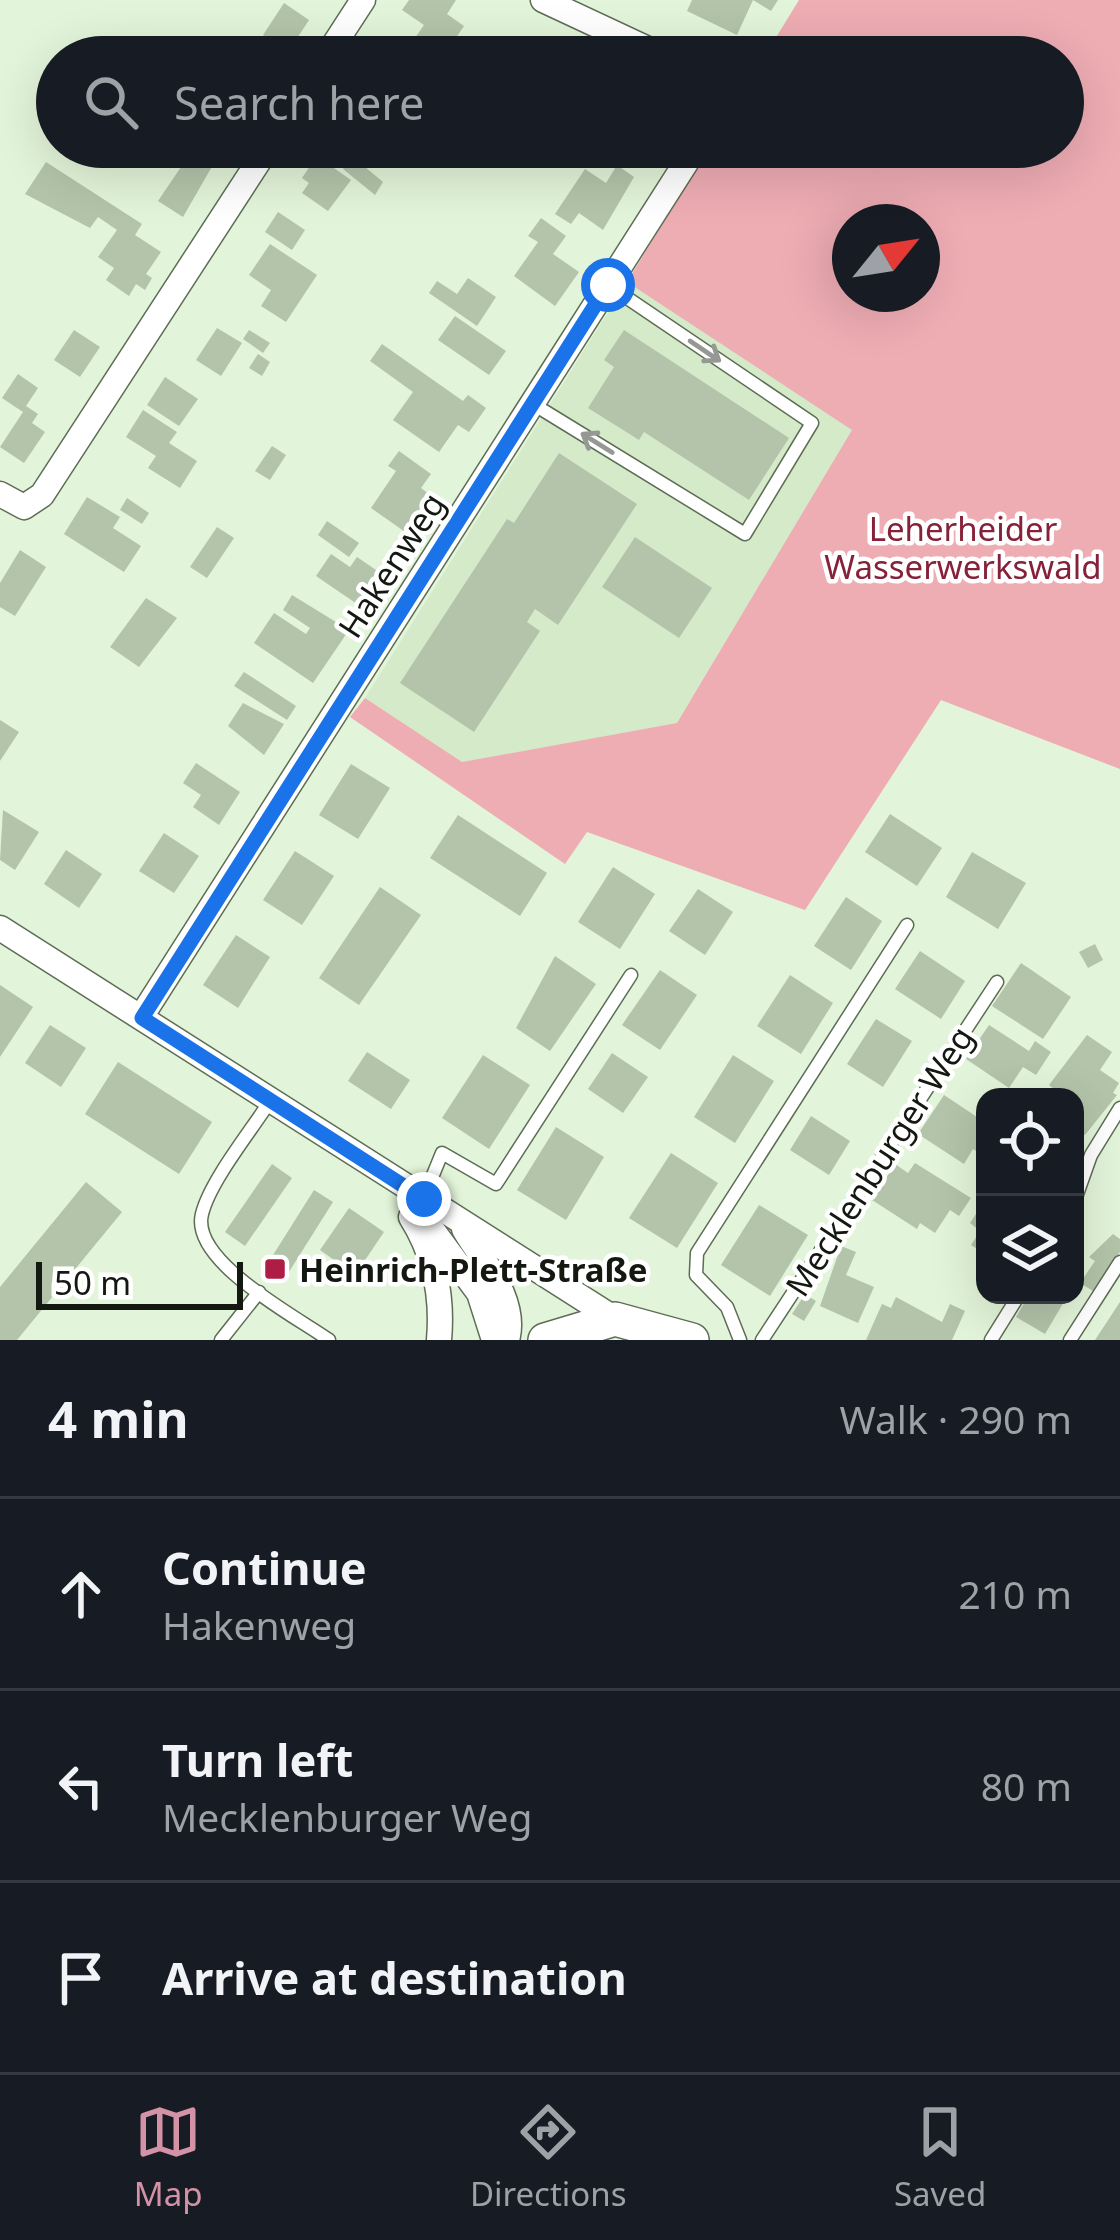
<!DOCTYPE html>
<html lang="en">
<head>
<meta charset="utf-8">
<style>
	body { margin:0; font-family:"Noto Sans",sans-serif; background:#20242c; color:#f1f3f6 }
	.controls { position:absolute; right:36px; bottom:36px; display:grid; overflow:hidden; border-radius:24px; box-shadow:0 12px 48px #0002 }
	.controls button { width:108px; height:108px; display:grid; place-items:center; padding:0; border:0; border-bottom:3px solid #363941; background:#171b24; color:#f1f3f6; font:60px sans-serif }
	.compass { position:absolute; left:832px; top:204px; width:108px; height:108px; border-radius:50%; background:#171b24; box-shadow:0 12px 48px #0002; rotate:60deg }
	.scale { position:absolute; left:36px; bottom:30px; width:207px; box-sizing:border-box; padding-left:12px; border:6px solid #131910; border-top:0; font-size:33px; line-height:42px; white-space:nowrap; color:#131910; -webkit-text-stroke:9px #fff; paint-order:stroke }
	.stop { position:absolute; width:36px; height:36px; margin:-27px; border:9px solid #1a73e8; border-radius:50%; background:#fff }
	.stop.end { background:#1a73e8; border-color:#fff; box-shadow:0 3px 12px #0008 }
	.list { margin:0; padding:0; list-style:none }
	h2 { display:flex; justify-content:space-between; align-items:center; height:156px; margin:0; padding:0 48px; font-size:51px }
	h2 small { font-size:39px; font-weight:400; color:#9ea1a6 }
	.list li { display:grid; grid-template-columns:78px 1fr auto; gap:36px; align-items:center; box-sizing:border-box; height:192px; padding:0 48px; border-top:3px solid #363941 }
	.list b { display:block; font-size:45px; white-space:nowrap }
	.list p { margin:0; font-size:39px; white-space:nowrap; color:#9ea1a6 }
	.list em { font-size:39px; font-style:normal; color:#9ea1a6 }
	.icon { flex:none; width:66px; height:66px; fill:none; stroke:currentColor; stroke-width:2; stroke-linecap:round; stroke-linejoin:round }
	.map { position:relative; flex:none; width:1120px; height:1340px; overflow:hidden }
	.search { position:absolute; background:#171b24; box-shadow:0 12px 48px #0002; left:36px; right:36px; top:36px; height:132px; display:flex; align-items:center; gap:30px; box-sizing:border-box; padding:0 42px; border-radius:66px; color:#9ea1a6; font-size:45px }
	.sheet { height:732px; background:#171b24 }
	nav { display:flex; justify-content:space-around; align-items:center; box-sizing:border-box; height:168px; border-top:3px solid #363941; background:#171b24; font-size:33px; color:#9ea1a6 }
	nav a { display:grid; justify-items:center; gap:6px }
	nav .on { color:#d392a6 }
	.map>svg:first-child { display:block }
</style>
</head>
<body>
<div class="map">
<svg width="1120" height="1340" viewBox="0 0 1120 1340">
	<rect width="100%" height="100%" fill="#e2f4d9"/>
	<path fill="#d4eac8" d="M 627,282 L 853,429 L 677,723 L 462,762 L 365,698 Z"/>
	<path fill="#eeacb3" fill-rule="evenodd" d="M 799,0 L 1120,0 L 1120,769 L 941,700 L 805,910 L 587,832 L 565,864 L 350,717 L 365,698 L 462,762 L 677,723 L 852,430 L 627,282 L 709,147 L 1063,147 L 1063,57 L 764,57 ZM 850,222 L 922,222 L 922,294 L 850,294 Z"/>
	<g fill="#b3c4aa">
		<path d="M 409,0 L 456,0 L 447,14 L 464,26 L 443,57 L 414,57 L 421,46 L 413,41 L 424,25 L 402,10 Z"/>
		<path d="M 692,0 L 778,0 L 771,11 L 753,0 L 737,35 L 687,11 Z"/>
		<path d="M 284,3 L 309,20 L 288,52 L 263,35 Z"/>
		<path d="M 222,44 L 244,57 L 214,57 Z"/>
		<path d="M 157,147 L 191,147 L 214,163 L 183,217 L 158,201 L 183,164 Z"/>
		<path d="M 352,156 L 383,182 L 375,195 L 343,169 Z"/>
		<path d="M 324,161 L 351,180 L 328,211 L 302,193 L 309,183 L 302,178 L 312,163 L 319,168 Z"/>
		<path d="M 46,162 L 142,224 L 135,235 L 161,252 L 146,274 L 152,278 L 145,290 L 136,284 L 129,296 L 106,280 L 114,268 L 98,257 L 117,230 L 98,217 L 90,228 L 25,194 Z"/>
		<path d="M 617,165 L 634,177 L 603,230 L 579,213 L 571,224 L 555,214 L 585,169 L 606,183 Z"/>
		<path d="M 278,212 L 305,230 L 292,250 L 265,232 Z"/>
		<path d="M 541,218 L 566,236 L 553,254 L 579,272 L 555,306 L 514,276 L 538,242 L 528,236 Z"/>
		<path d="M 270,244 L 317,275 L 286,322 L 261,306 L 271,290 L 249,275 Z"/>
		<path d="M 468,278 L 496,297 L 477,326 L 429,293 L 437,281 L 457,294 Z"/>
		<path d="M 455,316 L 506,351 L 489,375 L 438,340 Z"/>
		<path d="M 217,328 L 242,343 L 221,376 L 196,360 Z"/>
		<path d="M 74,330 L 100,347 L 80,377 L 54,360 Z"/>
		<path d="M 249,330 L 270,343 L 263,353 L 243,339 Z"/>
		<path d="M 624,330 L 789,438 L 749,500 L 644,432 L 639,440 L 588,408 L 614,367 L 604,360 Z"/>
		<path d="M 382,344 L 463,401 L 468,395 L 486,408 L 469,432 L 458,425 L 439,452 L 393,420 L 413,392 L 370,361 Z"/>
		<path d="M 258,354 L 270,362 L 262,376 L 249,368 Z"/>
		<path d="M 18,374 L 38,388 L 26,406 L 38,414 L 32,423 L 45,432 L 24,463 L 0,447 L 23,412 L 2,398 Z"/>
		<path d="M 165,377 L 198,399 L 179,426 L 147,405 Z"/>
		<path d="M 143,410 L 177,432 L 169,443 L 197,461 L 180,488 L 148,468 L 156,456 L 126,437 Z"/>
		<path d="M 272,446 L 286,455 L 270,480 L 255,471 Z"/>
		<path d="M 399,451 L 431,474 L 421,488 L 433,497 L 408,534 L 371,508 L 396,471 L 388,466 Z"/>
		<path d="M 559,453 L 637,504 L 558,625 L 535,609 L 527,622 L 540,631 L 474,732 L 400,683 L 507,519 L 514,523 Z"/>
		<path d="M 87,497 L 120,517 L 113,528 L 141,546 L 124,572 L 64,534 Z"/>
		<path d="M 127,498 L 149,513 L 142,524 L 120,510 Z"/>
		<path d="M 327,521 L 359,543 L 349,557 L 318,535 Z"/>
		<path d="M 217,527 L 234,538 L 207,578 L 190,567 Z"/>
		<path d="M 635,537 L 712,588 L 679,638 L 602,587 Z"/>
		<path d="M 20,550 L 46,567 L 15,616 L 0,607 L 0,583 Z"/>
		<path d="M 331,554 L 350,567 L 357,557 L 382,574 L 360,606 L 316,576 Z"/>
		<path d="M 292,595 L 349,630 L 313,683 L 254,643 L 274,613 L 306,634 L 310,628 L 283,610 Z"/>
		<path d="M 146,598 L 177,618 L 139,667 L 110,647 Z"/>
		<path d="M 244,672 L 296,706 L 287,720 L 234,686 Z"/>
		<path d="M 243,703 L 284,724 L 264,755 L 228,726 Z"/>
		<path d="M 0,720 L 19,732 L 0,761 Z"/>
		<path d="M 196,763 L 240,792 L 219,825 L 193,807 L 201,795 L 183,783 Z"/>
		<path d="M 351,764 L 390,788 L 358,839 L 319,815 Z"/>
		<path d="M 3,810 L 39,832 L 15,870 L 0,860 Z"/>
		<path d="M 890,814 L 942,848 L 917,886 L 865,852 Z"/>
		<path d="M 458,815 L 547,873 L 520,916 L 430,858 Z"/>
		<path d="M 164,833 L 199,856 L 174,893 L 139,871 Z"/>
		<path d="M 66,850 L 102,874 L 79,908 L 44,884 Z"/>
		<path d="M 295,851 L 334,876 L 302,925 L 263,900 Z"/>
		<path d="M 972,852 L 1026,883 L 998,929 L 946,897 Z"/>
		<path d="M 613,867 L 655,894 L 620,949 L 578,922 Z"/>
		<path d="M 380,887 L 421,915 L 359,1005 L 319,978 Z"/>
		<path d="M 698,889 L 733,912 L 705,955 L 669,931 Z"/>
		<path d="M 846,897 L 882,921 L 851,970 L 814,946 Z"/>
		<path d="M 236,935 L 270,957 L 238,1008 L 203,985 Z"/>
		<path d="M 1095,944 L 1103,960 L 1088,968 L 1079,952 Z"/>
		<path d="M 920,951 L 965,981 L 941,1019 L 895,989 Z"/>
		<path d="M 555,956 L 596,984 L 550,1051 L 516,1028 Z"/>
		<path d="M 1021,963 L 1071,997 L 1043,1039 L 992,1006 Z"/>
		<path d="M 660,970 L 697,995 L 660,1050 L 622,1025 Z"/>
		<path d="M 790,975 L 833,1003 L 801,1054 L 757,1026 Z"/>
		<path d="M 0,985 L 33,1007 L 0,1057 Z"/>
		<path d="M 876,1019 L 912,1041 L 883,1087 L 847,1064 Z"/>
		<path d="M 50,1025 L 86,1048 L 61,1087 L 25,1063 Z"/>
		<path d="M 989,1025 L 1029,1051 L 1035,1041 L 1051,1052 L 1036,1075 L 1023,1067 L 1009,1088 L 966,1059 Z"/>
		<path d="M 1087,1035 L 1112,1052 L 1100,1070 L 1119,1083 L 1113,1093 L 1117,1095 L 1085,1135 L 1075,1129 L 1075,1097 L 1063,1097 L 1049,1085 Z"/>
		<path d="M 367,1052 L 410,1080 L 391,1109 L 348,1081 Z"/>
		<path d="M 612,1053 L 648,1077 L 623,1113 L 588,1089 Z"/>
		<path d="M 483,1055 L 530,1085 L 489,1149 L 442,1118 Z"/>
		<path d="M 733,1055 L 774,1081 L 735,1143 L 694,1117 Z"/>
		<path d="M 118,1062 L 212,1122 L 179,1174 L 85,1114 Z"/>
		<path d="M 944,1095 L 980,1119 L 985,1112 L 985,1157 L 973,1149 L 964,1164 L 918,1134 Z"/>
		<path d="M 811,1116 L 850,1141 L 829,1175 L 790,1150 Z"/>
		<path d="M 556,1127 L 604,1157 L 566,1220 L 517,1190 Z"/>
		<path d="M 671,1153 L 718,1183 L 677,1248 L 629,1218 Z"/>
		<path d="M 915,1163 L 971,1198 L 959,1216 L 950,1210 L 935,1233 L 920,1223 L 917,1229 L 872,1200 L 895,1164 L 908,1173 Z"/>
		<path d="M 272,1164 L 292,1178 L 245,1246 L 225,1232 Z"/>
		<path d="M 86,1182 L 122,1212 L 17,1340 L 0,1340 L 0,1287 Z"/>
		<path d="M 314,1190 L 333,1202 L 287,1275 L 268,1263 Z"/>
		<path d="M 985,1200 L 985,1254 L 971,1245 L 980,1231 L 970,1223 Z"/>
		<path d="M 759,1205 L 808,1235 L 770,1296 L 721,1265 Z"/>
		<path d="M 349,1208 L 384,1232 L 355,1275 L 320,1250 Z"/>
		<path d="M 1113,1234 L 1120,1239 L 1120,1252 L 1093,1291 L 1080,1283 L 1095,1261 L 1089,1257 Z"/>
		<path d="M 841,1246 L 856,1252 L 846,1275 L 874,1287 L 858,1323 L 820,1306 Z"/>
		<path d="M 805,1294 L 816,1301 L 804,1321 L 792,1314 Z"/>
		<path d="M 1029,1295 L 1068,1295 L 1045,1334 L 1016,1317 Z"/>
		<path d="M 896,1297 L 942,1322 L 950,1304 L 965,1311 L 952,1340 L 866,1340 L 882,1304 L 891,1308 Z"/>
		<path d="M 1120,1302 L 1120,1340 L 1095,1340 Z"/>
	</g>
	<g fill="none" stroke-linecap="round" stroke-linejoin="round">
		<defs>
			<g id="lane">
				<path d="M 533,404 L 745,534 L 812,423 L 608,285"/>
				<path d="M 270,1101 C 251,1131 210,1181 202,1214 C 190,1261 295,1316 329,1340"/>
				<path d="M 424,1197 L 442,1153 L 496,1184 L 631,975"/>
				<path d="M 1075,1200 L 1091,1155 L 1120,1108"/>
				<path d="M 221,1340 L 259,1292"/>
				<path d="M 740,1340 L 727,1307 L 696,1275 L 697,1253 L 907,925"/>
				<path d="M 762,1340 L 997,982"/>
				<path d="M 991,1340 L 1019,1295"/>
				<path d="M 1070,1340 L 1120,1262"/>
			</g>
			<g id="street">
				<path d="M 543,0 L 665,57"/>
				<path d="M 326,57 L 363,0"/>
				<path d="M 0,494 L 24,507 L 42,495 L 268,147"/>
				<path d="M 0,928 L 615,1319"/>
				<path d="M 141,1017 L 696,147"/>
				<path d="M 411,1201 L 479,1293 L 494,1340"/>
				<path d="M 411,1217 C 435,1255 443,1295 439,1340"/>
				<path d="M 464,1229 C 483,1261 518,1301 507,1340"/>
			</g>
			<path id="secondary" d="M 545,1340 L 615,1319 L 692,1340"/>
		</defs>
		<use href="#lane" stroke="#5d6d55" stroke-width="15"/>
		<use href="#street" stroke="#5d6d55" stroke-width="27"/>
		<use href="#secondary" stroke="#5d6d55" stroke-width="36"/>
		<use href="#lane" stroke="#fff" stroke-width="12"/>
		<use href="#street" stroke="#fff" stroke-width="24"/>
		<use href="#secondary" stroke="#fff" stroke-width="33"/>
	</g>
	<defs><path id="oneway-shaft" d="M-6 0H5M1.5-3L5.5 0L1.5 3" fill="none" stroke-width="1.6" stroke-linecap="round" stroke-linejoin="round" transform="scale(3)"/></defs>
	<g stroke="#959893">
		<use href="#oneway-shaft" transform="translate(705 351) rotate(34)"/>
		<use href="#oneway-shaft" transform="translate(597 443) rotate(-148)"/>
	</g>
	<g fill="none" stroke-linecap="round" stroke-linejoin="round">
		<path stroke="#1a73e8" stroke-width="15" d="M 424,1199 L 142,1018 L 608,285"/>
	</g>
	<rect fill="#af1c45" stroke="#fff" stroke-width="4.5" x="263" y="1257" width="24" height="24" rx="6"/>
	<g text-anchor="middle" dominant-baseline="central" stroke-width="9" stroke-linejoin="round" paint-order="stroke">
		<g font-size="33" fill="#852138" stroke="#fff">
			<text x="963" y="528">Leherheider<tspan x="963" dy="38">Wasserwerkswald</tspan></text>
		</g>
		<g font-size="33" fill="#131910" stroke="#fff">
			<text transform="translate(391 565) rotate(-57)">Hakenweg</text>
			<text transform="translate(879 1161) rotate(-57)">Mecklenburger Weg</text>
		</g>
		<g font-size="33" font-weight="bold" fill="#131910" stroke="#fff" text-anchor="start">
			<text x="299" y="1269">Heinrich-Plett-Straße</text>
		</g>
	</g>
</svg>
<div class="controls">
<button><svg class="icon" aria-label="locate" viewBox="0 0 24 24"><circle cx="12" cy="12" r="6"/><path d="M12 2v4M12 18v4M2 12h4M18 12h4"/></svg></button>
<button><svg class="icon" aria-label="layers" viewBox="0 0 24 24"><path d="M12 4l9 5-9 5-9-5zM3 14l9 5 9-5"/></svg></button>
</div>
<svg class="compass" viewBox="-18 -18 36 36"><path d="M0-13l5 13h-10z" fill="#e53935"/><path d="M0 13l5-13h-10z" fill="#9ea1a6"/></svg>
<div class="scale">50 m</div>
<div class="stop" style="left:608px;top:285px"></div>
<div class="stop end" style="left:424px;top:1199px"></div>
<div class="search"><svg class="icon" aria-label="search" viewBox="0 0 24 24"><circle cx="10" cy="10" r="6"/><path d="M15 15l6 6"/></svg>Search here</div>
</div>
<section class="sheet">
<h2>4 min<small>Walk · 290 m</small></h2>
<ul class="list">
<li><svg class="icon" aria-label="ahead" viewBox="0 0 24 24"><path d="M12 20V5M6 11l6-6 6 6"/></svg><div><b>Continue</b><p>Hakenweg</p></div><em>210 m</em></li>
<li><svg class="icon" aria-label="left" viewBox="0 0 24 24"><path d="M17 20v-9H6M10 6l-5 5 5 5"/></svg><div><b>Turn left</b><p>Mecklenburger Weg</p></div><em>80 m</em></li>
<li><svg class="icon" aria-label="arrive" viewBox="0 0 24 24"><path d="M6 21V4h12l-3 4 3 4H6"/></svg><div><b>Arrive at destination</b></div></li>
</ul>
</section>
<nav>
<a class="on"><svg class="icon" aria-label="map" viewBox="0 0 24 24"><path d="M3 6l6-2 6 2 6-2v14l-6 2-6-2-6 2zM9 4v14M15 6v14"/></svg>Map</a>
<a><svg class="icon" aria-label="directions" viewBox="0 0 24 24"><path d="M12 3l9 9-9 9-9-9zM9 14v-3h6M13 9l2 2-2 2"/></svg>Directions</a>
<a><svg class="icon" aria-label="saved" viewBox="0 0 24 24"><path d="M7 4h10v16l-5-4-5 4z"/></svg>Saved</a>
</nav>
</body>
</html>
